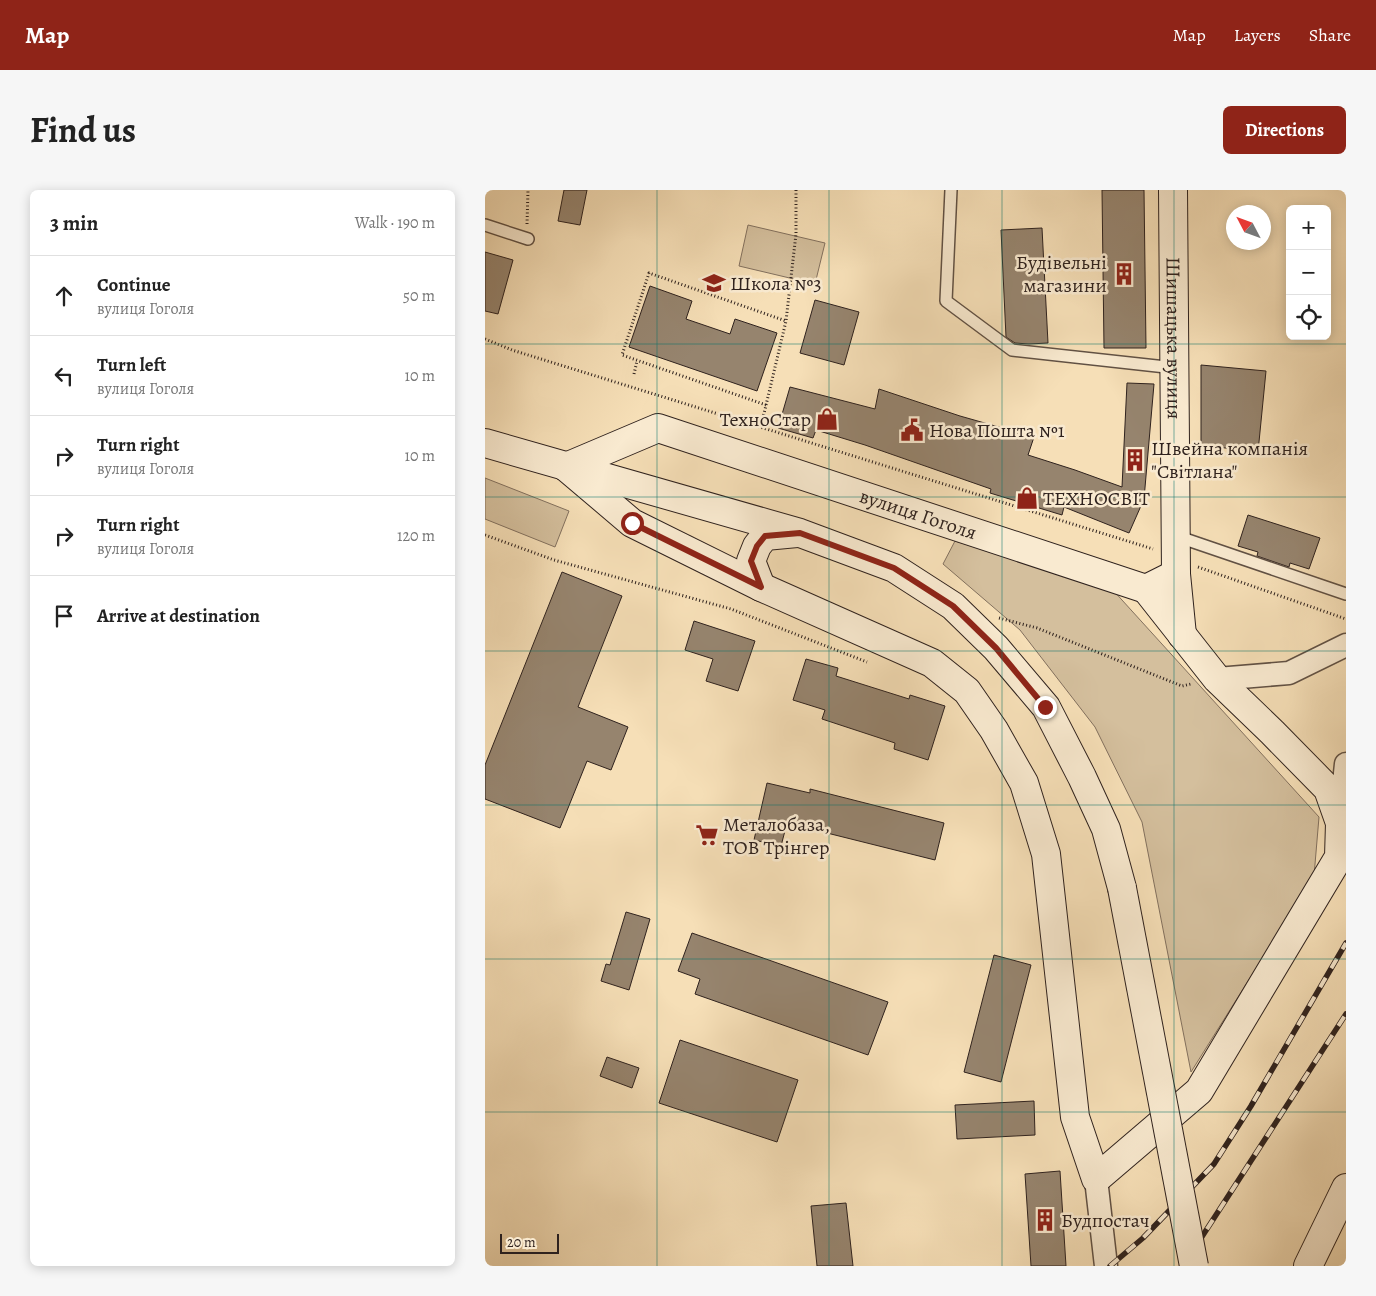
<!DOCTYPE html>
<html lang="en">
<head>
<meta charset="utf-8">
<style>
	body { margin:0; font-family:Alegreya,serif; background:#f6f6f6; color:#222 }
	.controls { position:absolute; right:15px; top:15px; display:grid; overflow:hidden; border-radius:8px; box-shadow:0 2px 12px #0003 }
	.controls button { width:45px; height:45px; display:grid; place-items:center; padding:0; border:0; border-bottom:1px solid #e0e0e0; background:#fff; color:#222; font:25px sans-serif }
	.compass { position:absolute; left:741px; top:15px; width:45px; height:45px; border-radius:50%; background:#fff; box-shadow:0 2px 12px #0003; rotate:311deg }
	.scale { position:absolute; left:15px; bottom:12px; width:59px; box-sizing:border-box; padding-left:5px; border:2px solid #2f221e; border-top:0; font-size:14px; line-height:18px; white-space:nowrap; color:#2f221e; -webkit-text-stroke:4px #f9ead0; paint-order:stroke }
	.stop { position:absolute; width:15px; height:15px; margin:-11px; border:4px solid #8f2418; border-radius:50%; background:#fff }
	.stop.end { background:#8f2418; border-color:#fff; box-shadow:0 1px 5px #0008 }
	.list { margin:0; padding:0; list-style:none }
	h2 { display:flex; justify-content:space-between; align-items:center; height:65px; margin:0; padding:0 20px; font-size:21px }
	h2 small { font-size:16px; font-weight:400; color:#767676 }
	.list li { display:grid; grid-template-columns:32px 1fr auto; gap:15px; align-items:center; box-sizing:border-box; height:80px; padding:0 20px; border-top:1px solid #e0e0e0 }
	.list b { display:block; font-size:19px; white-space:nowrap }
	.list p { margin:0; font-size:16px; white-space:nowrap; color:#767676 }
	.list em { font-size:16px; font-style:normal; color:#767676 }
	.icon { flex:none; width:28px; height:28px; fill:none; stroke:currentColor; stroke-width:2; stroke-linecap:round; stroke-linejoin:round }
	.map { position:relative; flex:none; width:861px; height:1076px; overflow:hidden; border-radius:8px }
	header { display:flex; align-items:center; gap:30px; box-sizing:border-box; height:70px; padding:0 25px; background:#8f2418; color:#fff }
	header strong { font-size:24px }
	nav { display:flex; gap:28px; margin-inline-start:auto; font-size:18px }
	.intro { display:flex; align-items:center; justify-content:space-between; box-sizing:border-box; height:120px; padding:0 30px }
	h1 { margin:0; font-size:35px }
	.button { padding:12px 22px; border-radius:8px; background:#8f2418; color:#fff; font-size:18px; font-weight:700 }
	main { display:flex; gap:30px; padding:0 30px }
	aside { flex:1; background:#fff; border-radius:8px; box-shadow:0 2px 12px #0003 }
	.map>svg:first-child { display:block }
</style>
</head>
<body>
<header>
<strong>Map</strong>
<nav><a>Map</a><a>Layers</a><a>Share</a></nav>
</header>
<div class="intro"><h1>Find us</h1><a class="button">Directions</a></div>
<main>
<aside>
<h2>3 min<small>Walk · 190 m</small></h2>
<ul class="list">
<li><svg class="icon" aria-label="ahead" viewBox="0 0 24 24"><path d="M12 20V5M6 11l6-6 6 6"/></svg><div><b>Continue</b><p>вулиця Гоголя</p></div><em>50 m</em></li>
<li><svg class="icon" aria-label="left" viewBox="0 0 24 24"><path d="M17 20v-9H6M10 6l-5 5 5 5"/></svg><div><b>Turn left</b><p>вулиця Гоголя</p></div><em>10 m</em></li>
<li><svg class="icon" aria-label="right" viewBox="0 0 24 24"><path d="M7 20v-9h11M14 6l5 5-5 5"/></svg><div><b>Turn right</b><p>вулиця Гоголя</p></div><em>10 m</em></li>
<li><svg class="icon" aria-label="right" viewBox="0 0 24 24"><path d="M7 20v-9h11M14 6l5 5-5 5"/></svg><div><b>Turn right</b><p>вулиця Гоголя</p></div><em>120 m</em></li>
<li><svg class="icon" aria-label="arrive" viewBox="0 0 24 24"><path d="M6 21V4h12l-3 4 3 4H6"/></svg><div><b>Arrive at destination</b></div></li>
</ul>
</aside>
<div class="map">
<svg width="861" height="1076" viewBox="0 0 861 1076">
	<rect width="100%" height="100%" fill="#f6dfb7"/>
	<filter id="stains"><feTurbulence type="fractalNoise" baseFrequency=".004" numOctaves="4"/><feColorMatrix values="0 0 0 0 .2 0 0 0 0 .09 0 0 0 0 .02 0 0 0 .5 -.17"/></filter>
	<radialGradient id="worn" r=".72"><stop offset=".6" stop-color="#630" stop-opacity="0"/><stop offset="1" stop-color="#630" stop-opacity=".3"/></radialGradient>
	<g fill="#d4bf9d" stroke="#82705e">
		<path d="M 263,35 L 340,53 L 330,94 L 254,76 Z"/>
		<path d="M 0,288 L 84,321 L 70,357 L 0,329 Z"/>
		<path d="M 470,351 L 627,399 L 834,627 L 829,686 L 706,882 L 657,632 L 610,537 L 535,440 L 458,374 Z"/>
	</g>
	<g fill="#96846e" stroke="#2f221e">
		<path d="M 79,0 L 102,0 L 95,35 L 73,31 Z"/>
		<path d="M 617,0 L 659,0 L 661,158 L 619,158 Z"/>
		<path d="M 557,38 L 563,153 L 544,154 L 530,153 L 521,147 L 516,40 Z"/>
		<path d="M 0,62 L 28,70 L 13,124 L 0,121 Z"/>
		<path d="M 165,96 L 207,111 L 201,129 L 245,144 L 250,129 L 292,143 L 272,201 L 144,157 Z"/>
		<path d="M 330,110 L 374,122 L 359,175 L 315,163 Z"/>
		<path d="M 716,175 L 781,181 L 773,262 L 716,255 Z"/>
		<path d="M 642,193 L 669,194 L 659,309 L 644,343 L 579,317 L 577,325 L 505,303 L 506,299 L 380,255 L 331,240 L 328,248 L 293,238 L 305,197 L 390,219 L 394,199 L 475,226 L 549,247 L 543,265 L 590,280 L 637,297 Z"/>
		<path d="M 763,325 L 835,348 L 824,379 L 805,373 L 804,377 L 772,366 L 773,362 L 753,356 Z"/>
		<path d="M 77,382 L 137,406 L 93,517 L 143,537 L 126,580 L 102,571 L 75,638 L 0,609 L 0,575 Z"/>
		<path d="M 209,431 L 270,451 L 253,501 L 221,491 L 228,469 L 200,460 Z"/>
		<path d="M 321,469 L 353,478 L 351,486 L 424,509 L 425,505 L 460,516 L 443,570 L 409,559 L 410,553 L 337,529 L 340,520 L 308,510 Z"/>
		<path d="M 282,593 L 325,603 L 325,599 L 459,633 L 450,670 L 302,633 L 296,656 L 269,650 Z"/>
		<path d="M 141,722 L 165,729 L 144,800 L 116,791 L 121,774 L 125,775 Z"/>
		<path d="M 207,743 L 403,812 L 383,865 L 210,804 L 215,789 L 193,781 Z"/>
		<path d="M 509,765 L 546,775 L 516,892 L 479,882 Z"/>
		<path d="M 195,850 L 313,890 L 292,952 L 174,913 Z"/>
		<path d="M 122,867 L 154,878 L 147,898 L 115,886 Z"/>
		<path d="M 549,911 L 550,945 L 472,949 L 470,915 Z"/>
		<path d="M 575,981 L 581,1076 L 546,1076 L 540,984 Z"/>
		<path d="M 361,1013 L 368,1076 L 332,1076 L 326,1016 Z"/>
	</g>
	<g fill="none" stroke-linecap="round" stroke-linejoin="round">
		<defs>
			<g id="lane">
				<path d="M 466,0 L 461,111 L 527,160 L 690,178"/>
				<path d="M 0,35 L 43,49"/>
				<path d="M 691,346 L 861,404"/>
			</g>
			<g id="street">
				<path d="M 732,489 L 804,483 L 861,455"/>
				<path d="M 855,630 L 861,574"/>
				<path d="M 611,989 L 621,1076"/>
			</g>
			<g id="secondary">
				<path id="s1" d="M 688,0 L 691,384 L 697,445"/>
				<path d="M 0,253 L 315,343 L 409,378 L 468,416 L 511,458 L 561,517 L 597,587 L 621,639 L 637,698"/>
				<path d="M 81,277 L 147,333 L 276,397 L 447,473 L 482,501 L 509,540 L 539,593 L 561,664 L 590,927 L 611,989 L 714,901 L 854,667 L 855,633 L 843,599 L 787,542 L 732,489 L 661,399"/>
				<path id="s2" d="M 81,277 L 173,238 L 661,399 L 691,384"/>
				<path d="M 276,397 L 266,371 L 272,356 L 280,346 L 312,343"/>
				<path d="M 823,1076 L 861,998"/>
			</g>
		</defs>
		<use href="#lane" stroke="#615144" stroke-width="14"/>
		<use href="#street" stroke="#615144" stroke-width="25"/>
		<use href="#secondary" stroke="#2f221e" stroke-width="30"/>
		<g stroke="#2f221e" stroke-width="3" stroke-dasharray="1 2.5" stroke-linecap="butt">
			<path d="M 42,34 L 43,0"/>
			<path d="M 0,149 L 27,160 L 668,359"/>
			<path d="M 149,184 L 152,171"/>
			<path d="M 281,215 L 137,165 L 164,83 L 301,131"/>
			<path d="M 277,232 L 301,131 L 311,44 L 311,0"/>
			<path d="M 0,345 L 69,370 L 246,419 L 382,472"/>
			<path d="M 713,377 L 861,429"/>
			<path d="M 514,428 L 552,438 L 697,496 L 706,494"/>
		</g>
		<use href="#lane" stroke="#f9ead0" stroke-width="11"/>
		<use href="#street" stroke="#f9ead0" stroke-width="22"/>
		<use href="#secondary" stroke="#f9ead0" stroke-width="28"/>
		<defs>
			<g id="rail">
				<path d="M 625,1076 L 658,1048 L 729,974 L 766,916 L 861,753"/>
				<path d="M 698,1076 L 861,824"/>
			</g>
		</defs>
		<use href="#rail" stroke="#2f221e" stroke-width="5.5"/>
		<use href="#rail" stroke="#f9ead0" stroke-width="4" stroke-dasharray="11" stroke-linecap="butt"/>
		<defs>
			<path id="secondary-bridge" d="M 637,698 L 709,1076"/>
		</defs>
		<use href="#secondary-bridge" stroke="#2f221e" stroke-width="30" stroke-linecap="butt"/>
		<use href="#secondary-bridge" stroke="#f9ead0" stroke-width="28"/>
	</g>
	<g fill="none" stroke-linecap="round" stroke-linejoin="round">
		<path stroke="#8f2418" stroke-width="6" d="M 147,333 L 276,397 L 266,371 L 272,356 L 280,346 L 315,343 L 409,378 L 468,416 L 511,458 L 560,517"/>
	</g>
	<path fill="none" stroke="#0f766e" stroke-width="1" stroke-opacity="0.55" d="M 172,0 L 172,1076M 344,0 L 344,1076M 517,0 L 517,1076M 689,0 L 689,1076M 0,154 L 861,154M 0,307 L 861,307M 0,461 L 861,461M 0,615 L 861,615M 0,769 L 861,769M 0,922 L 861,922"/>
	<defs>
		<symbol id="building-bare" viewBox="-9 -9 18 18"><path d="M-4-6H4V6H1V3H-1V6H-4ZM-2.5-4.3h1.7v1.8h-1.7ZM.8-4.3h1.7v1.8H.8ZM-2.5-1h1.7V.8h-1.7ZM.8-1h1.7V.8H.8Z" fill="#8f2418" stroke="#f9ead0" stroke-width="2.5" paint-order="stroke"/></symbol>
		<symbol id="school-bare" viewBox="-9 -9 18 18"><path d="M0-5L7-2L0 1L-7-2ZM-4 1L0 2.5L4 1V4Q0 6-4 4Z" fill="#8f2418" stroke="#f9ead0" stroke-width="2.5" paint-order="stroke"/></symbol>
		<symbol id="shop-bare" viewBox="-9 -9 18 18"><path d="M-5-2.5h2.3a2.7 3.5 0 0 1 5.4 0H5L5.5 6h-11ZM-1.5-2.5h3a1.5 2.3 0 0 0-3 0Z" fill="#8f2418" stroke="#f9ead0" stroke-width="2.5" paint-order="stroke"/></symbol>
		<symbol id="civic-bare" viewBox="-9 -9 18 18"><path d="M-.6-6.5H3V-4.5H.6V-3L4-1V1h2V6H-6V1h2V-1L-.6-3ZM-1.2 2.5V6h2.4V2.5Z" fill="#8f2418" stroke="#f9ead0" stroke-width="2.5" paint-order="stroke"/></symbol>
		<symbol id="supermarket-bare" viewBox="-9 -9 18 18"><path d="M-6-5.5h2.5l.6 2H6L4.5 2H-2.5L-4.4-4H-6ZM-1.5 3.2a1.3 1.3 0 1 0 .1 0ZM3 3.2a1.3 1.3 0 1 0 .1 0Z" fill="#8f2418" stroke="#f9ead0" stroke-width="2.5" paint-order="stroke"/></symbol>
	</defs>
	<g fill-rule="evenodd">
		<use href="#building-bare" x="623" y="68" width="32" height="32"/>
		<use href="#school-bare" x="213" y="77" width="32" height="32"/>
		<use href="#shop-bare" x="326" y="213" width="32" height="32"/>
		<use href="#civic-bare" x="411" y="224" width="32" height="32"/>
		<use href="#building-bare" x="634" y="254" width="32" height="32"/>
		<use href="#shop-bare" x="526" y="292" width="32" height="32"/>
		<use href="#supermarket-bare" x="206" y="629" width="32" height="32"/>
		<use href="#building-bare" x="544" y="1014" width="32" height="32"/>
	</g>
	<g text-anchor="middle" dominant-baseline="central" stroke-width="5" stroke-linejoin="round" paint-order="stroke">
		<g font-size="20" fill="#2f221e" stroke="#f9ead0" text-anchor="start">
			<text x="622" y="72" text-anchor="end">Будівельні<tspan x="622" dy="23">магазини</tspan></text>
			<text x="245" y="93">Школа №3</text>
			<text x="326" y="229" text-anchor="end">ТехноСтар</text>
			<text x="444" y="240">Нова Пошта №1</text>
			<text x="666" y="258">Швейна компанія<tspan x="666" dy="23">"Світлана"</tspan></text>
			<text x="558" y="308">ТЕХНОСВІТ</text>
			<text x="238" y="634">Металобаза,<tspan x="238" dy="23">ТОВ Трінгер</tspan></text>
			<text x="576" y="1030">Будпостач</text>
		</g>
		<g font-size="20" fill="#2f221e" stroke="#f9ead0">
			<text stroke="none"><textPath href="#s1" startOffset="148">Шишацька вулиця</textPath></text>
			<text stroke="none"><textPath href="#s2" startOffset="374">вулиця Гоголя</textPath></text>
		</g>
	</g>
	<rect width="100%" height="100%" filter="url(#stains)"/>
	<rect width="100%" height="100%" fill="url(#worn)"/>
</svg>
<div class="controls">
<button>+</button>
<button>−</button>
<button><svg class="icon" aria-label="locate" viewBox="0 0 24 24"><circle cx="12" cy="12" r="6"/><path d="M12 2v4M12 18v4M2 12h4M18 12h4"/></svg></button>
</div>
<svg class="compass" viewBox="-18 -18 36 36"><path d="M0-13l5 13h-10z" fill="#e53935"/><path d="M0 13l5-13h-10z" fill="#767676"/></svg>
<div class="scale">20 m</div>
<div class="stop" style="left:147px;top:333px"></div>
<div class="stop end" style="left:560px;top:517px"></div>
</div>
</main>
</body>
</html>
